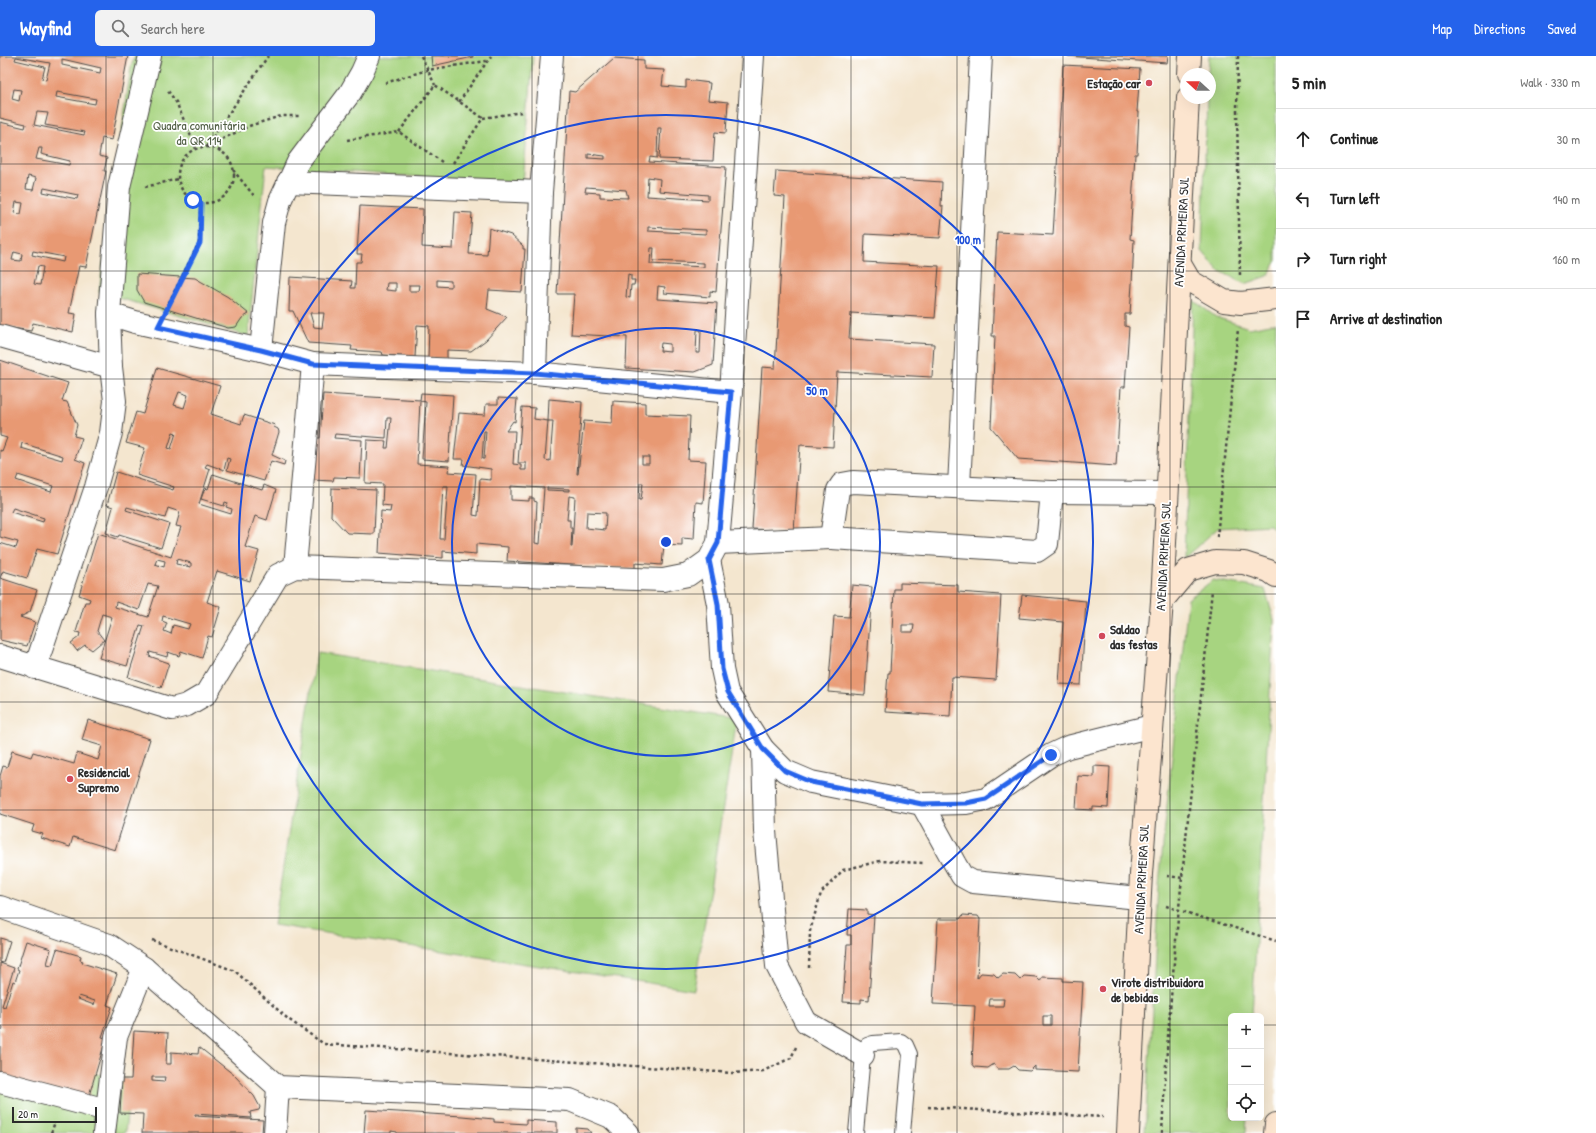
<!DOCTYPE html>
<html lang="en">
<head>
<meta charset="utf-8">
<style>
	body { margin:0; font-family:"Patrick Hand",sans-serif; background:#f2f2f2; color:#222 }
	.controls { position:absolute; right:12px; bottom:12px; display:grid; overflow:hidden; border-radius:6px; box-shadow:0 4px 16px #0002 }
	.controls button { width:36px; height:36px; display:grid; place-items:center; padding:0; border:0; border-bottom:1px solid #e0e0e0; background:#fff; color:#222; font:20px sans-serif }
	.compass { position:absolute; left:1180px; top:12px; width:36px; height:36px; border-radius:50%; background:#fff; box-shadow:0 4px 16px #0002; rotate:291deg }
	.scale { position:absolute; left:12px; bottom:10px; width:85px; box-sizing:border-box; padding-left:4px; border:2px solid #2b2b2b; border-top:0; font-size:11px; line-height:14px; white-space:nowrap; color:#2b2b2b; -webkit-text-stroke:3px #fff; paint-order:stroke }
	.stop { position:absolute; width:12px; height:12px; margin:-9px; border:3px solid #2563eb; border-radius:50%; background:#fff }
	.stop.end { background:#2563eb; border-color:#fff; box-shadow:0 1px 4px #0008 }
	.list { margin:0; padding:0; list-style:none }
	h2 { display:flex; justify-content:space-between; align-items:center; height:52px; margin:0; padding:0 16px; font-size:17px }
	h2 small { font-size:13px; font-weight:400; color:#767676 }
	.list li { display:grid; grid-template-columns:26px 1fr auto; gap:12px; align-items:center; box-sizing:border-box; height:60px; padding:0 16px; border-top:1px solid #e0e0e0 }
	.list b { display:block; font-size:15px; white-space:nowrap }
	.list em { font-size:13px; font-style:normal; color:#767676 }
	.icon { flex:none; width:22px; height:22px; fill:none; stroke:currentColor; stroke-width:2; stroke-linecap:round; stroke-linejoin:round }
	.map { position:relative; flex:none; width:1276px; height:1077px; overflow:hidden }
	header { display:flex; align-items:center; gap:24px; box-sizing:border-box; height:56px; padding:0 20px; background:#2563eb; color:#fff }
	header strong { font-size:19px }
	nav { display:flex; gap:22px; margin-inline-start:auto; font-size:14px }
	.search { width:280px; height:36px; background:#f2f2f2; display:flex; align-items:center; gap:10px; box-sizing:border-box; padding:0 14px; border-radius:6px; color:#767676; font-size:15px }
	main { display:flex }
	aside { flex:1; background:#fff }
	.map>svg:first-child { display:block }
</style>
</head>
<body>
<header>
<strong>Wayfind</strong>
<div class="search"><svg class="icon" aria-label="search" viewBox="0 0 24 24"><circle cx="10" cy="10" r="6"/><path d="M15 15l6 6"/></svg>Search here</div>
<nav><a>Map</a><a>Directions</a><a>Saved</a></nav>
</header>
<main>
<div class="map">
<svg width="1276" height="1077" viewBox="0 0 1276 1077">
	<rect width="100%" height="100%" fill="#fff"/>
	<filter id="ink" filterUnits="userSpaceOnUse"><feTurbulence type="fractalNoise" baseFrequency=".025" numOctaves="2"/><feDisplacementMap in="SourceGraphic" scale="8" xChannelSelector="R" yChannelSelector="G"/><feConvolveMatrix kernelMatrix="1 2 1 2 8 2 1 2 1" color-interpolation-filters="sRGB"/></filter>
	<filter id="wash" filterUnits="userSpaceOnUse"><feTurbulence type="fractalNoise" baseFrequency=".012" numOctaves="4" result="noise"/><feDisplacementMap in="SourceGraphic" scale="16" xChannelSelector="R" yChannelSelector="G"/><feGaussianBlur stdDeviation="0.9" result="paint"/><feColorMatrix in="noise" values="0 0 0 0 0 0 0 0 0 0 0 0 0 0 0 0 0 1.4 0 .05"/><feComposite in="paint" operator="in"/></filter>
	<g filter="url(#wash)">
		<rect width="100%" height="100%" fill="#f4e6cf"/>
		<g fill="#a7d480" stroke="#698056">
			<path d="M 135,0 L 533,0 L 523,128 L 266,110 L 248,280 L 99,236 L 131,11 Z"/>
			<path d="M 1209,0 L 1276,0 L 1276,206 L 1268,220 L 1245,228 L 1218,214 L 1202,195 L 1207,42 L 1210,42 L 1210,18 L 1208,18 Z"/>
			<path d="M 1193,244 L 1216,261 L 1249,272 L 1276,267 L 1276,476 L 1270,469 L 1218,472 L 1184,502 Z"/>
			<path d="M 1213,524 L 1265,533 L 1274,564 L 1252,960 L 1231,960 L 1231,1062 L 1247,1062 L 1246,1077 L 1145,1077 L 1159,829 L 1188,543 Z"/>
			<path d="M 317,597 L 737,663 L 694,934 L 274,869 Z"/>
			<path d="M 0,1001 L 131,1024 L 125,1077 L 0,1077 Z"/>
		</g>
		<g id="blocks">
			<g fill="#e89973" fill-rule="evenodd">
				<path d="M 0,0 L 128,0 L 112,84 L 102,82 L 99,100 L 107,102 L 104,115 L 106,115 L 86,211 L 79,210 L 69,257 L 76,258 L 73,276 L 33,267 L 31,275 L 0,270 L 0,66 L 25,72 L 26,68 L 0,62 ZM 16,1 L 50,7 L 46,24 L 42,23 L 45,11 L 15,4 ZM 62,3 L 101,12 L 100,17 L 62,9 ZM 14,33 L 21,34 L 19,45 L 12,43 ZM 57,36 L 96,43 L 95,48 L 56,41 ZM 37,56 L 48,57 L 45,69 L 85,76 L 84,79 L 34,69 ZM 39,92 L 42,92 L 41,98 L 70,105 L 69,109 L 36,103 ZM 28,120 L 36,122 L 33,134 L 26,133 ZM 44,132 L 78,139 L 77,143 L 43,136 ZM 16,146 L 23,147 L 21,158 L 14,157 ZM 33,195 L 64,201 L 63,206 L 32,199 ZM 14,196 L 22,198 L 21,205 L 12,204 ZM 38,210 L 43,211 L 40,229 L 34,228 Z"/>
				<path d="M 431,0 L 473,0 L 473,1 L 432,10 Z"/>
				<path d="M 1066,0 L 1168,0 L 1167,7 Z"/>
				<path d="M 614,2 L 644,4 L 644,13 L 664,14 L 662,30 L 686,32 L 686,24 L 710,27 L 708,44 L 728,46 L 726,77 L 715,76 L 713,105 L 659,103 L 661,72 L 658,72 L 657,102 L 650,101 L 649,106 L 726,111 L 716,236 L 710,235 L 710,241 L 664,237 L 665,231 L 658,230 L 657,243 L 717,247 L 713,309 L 695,316 L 626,312 L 627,281 L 571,278 L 574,238 L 557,238 L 569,35 L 575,36 ZM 588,98 L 605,100 L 605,103 L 588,102 ZM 648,121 L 660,123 L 659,135 L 708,139 L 708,144 L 647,140 ZM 586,131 L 626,134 L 628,142 L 600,141 L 600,137 L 585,136 ZM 648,171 L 706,174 L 706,178 L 648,175 ZM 651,192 L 654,192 L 653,205 L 704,207 L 704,211 L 650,208 ZM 628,218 L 631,219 L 631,224 L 635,224 L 634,229 L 631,229 L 630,242 L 626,241 ZM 697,274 L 701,274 L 700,297 L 696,297 ZM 661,287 L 670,288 L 670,296 L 660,295 Z"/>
				<path d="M 1063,9 L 1140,13 L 1137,56 L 1139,56 L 1137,98 L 1135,98 L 1130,183 L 1134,184 L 1132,228 L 1130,258 L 1125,258 L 1125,270 L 1129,271 L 1125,331 L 1121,331 L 1116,410 L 1018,403 L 991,371 L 995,280 L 992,280 L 997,176 L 1053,179 Z"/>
				<path d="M 776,115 L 942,126 L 941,150 L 943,150 L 940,182 L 865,178 L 864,206 L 939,210 L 935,262 L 851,257 L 849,283 L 934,288 L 932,321 L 837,316 L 833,391 L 800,389 L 794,475 L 752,473 L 762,311 L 775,312 L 785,141 L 774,140 Z"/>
				<path d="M 360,150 L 423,153 L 422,191 L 453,193 L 455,156 L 472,157 L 469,198 L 487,199 L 489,172 L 511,179 L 523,190 L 523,193 L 525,193 L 522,236 L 489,234 L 487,253 L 507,261 L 486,284 L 471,295 L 447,294 L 447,303 L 428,302 L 429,270 L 417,269 L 415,301 L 383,299 L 382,296 L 351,294 L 352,290 L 308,287 L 293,255 L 289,255 L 290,221 L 352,225 L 351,232 L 355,232 L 356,206 L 361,206 L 362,198 L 357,198 ZM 437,224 L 451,225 L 451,231 L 437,230 ZM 387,227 L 396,227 L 396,235 L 386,234 ZM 409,229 L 420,229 L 419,235 L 409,235 ZM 310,257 L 324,257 L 322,272 L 314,271 Z"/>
				<path d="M 137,218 L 195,222 L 228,241 L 249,258 L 242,262 L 236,271 L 228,272 L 144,246 L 137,234 Z"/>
				<path d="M 0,304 L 68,327 L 62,345 L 67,346 L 77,369 L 74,380 L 82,382 L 75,403 L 85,407 L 57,498 L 37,493 L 27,522 L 3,515 L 0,522 L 37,534 L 30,556 L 20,561 L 35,566 L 27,590 L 0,584 L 0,487 L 16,492 L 18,486 L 0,481 L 0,394 L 2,395 L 7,382 L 0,380 ZM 22,387 L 63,400 L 62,404 L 21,392 ZM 18,419 L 53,430 L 51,436 L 16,424 ZM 13,452 L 44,462 L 43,466 L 11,456 Z"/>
				<path d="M 157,312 L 220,330 L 211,358 L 241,368 L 244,359 L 275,369 L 274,371 L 278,373 L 279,376 L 272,399 L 285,405 L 284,409 L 271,405 L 264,425 L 227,414 L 230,403 L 227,402 L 224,414 L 207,408 L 205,411 L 210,413 L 199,448 L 231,458 L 232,453 L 226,451 L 228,447 L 225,446 L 224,450 L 201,443 L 205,432 L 208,433 L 213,418 L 262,434 L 264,429 L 276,434 L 267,464 L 255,460 L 245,491 L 259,495 L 250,525 L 217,515 L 207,546 L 221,551 L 212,581 L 208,580 L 202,602 L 181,595 L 179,600 L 168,596 L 167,601 L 150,596 L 149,600 L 169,607 L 161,632 L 128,621 L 144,570 L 140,569 L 127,610 L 99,602 L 112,561 L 102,558 L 97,575 L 104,584 L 92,594 L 85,589 L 77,595 L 71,587 L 79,581 L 80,577 L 76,576 L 85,546 L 89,546 L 90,543 L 79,539 L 98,477 L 171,501 L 181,471 L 176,470 L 180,456 L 168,452 L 165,462 L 127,451 L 126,454 L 169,468 L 161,492 L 119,479 L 118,481 L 106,477 L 113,451 L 107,449 L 116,416 L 173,434 L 174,431 L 137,419 L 145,392 L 126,387 L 136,356 L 143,358 ZM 179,336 L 188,339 L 184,352 L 174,349 ZM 173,376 L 176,377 L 171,393 L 168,392 ZM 157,503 L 165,505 L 164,511 L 155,508 ZM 177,503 L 191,507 L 191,511 L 176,508 ZM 148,528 L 158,530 L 148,561 L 115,551 L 116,546 L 139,554 ZM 163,560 L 190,568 L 188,573 L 173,569 L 171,578 L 164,575 L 167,567 L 162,565 Z"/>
				<path d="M 421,337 L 453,339 L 449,405 L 422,403 L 426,346 L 420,345 L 417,408 L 449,410 L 448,416 L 476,418 L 473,459 L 478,460 L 480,423 L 491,424 L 491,413 L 463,409 L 464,403 L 454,403 L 459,357 L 485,359 L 486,348 L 498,348 L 498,342 L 517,343 L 515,366 L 513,365 L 506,375 L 515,375 L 513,408 L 521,409 L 521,414 L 526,414 L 526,407 L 518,407 L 522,351 L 535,352 L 534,363 L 548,365 L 545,404 L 550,405 L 553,365 L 548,365 L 549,343 L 582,346 L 577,418 L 578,418 L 584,365 L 612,367 L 613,345 L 645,347 L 645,358 L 690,360 L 688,404 L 706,405 L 703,447 L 696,446 L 694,483 L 682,482 L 682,490 L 664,489 L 662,509 L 635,507 L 635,513 L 507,505 L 508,491 L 476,488 L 476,498 L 443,495 L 443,502 L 379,497 L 381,455 L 390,456 L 391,450 L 382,449 L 383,428 L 365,427 L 367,384 L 386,385 L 385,392 L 388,392 L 391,362 L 387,362 L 386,382 L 335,378 L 334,382 L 362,384 L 360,422 L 334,421 L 333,425 L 312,424 L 315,382 L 320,382 L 323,338 L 420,344 ZM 484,375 L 486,375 L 484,403 L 482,403 ZM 642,401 L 649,401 L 649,408 L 642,408 ZM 640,427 L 643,427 L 641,444 L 639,444 ZM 443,430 L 448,430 L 444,483 L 440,483 ZM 511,430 L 544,432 L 540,488 L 535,487 L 537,446 L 534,445 L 534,442 L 529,442 L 529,445 L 511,444 ZM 547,432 L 569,433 L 569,435 L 547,434 ZM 569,440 L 575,441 L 572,491 L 571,491 L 572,472 L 570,472 L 570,464 L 567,464 ZM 587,456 L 606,457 L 605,474 L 586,472 Z"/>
				<path d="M 332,432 L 376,434 L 374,478 L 347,477 L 331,460 Z"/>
				<path d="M 900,527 L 958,529 L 958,536 L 1001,539 L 996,624 L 952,621 L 950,660 L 885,656 L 888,617 L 890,617 L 894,533 L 900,533 ZM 902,569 L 914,569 L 913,576 L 902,576 Z"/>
				<path d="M 852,529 L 872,531 L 865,639 L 828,636 L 834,560 L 849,561 Z"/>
				<path d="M 1022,539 L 1086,545 L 1081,629 L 1059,628 L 1063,566 L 1019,562 Z"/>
				<path d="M 88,664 L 150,683 L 115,794 L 73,781 L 70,791 L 41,782 L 43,778 L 32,775 L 34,769 L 0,758 L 0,720 L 3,710 L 7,711 L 12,695 L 31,701 L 33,696 L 74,708 L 77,697 L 98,704 L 102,690 L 82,684 Z"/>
				<path d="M 1094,710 L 1110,711 L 1108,752 L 1093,751 L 1093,754 L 1076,753 L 1078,720 L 1094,721 Z"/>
				<path d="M 849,853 L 867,854 L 867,858 L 874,859 L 869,944 L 861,943 L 861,947 L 843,946 L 847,889 L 851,889 L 851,879 L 847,879 Z"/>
				<path d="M 963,859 L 978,860 L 980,863 L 977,922 L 981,917 L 994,918 L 998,922 L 1003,918 L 1015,919 L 1020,924 L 1024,920 L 1036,921 L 1040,925 L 1042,921 L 1063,922 L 1063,925 L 1083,926 L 1078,1016 L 1035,1014 L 1035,1010 L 1030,1015 L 1018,1014 L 1014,1010 L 1009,1013 L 997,1013 L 994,1008 L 988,1012 L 975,1011 L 972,1007 L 975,950 L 933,948 L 938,863 L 960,863 ZM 990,943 L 1004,943 L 1003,950 L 989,950 ZM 1043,960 L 1051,960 L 1051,969 L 1043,969 Z"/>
				<path d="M 0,882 L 10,885 L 3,907 L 0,906 Z"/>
				<path d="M 26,885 L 51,893 L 47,908 L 52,909 L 57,893 L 81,900 L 80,904 L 83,905 L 82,907 L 117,918 L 107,949 L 112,951 L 102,981 L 106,982 L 88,1043 L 0,1023 L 0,974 L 2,975 L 3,971 L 0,970 L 0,907 L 14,912 L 2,950 L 5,951 L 13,925 L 15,926 L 19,914 L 17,913 ZM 79,940 L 95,945 L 94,949 L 78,943 Z"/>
				<path d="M 134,975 L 168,977 L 166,1008 L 171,1008 L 171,996 L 198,998 L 199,991 L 234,1019 L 254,1040 L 260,1051 L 259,1054 L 250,1056 L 251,1062 L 195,1058 L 195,1060 L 263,1064 L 262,1077 L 142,1077 L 143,1058 L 120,1057 L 122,1023 L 131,1023 ZM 152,1021 L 165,1021 L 164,1026 L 152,1025 Z"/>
				<path d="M 366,1054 L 462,1060 L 494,1063 L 494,1066 L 526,1068 L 526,1064 L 557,1066 L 557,1077 L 397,1077 L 397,1076 L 391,1075 L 391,1077 L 364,1077 Z"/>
				<path d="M 576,1072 L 588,1073 L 591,1077 L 576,1077 Z"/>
			</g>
		</g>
	</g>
	<g filter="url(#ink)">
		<use href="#blocks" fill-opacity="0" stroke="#494744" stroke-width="1"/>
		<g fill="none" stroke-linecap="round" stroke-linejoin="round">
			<defs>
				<path id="lane" d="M 856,1077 L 863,999 L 867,989 L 873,987 L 901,985 L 906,989 L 910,998 L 903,1077"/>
				<g id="street">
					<path d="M 552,0 L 541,136 L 535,317 L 731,336"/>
					<path d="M 288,126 L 541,136"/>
					<path d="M 109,258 L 135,266 L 261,294 L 313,308 L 535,317"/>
					<path d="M 0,280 L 111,311"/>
					<path d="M 261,294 L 274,167 L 280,145 L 298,106 L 350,37 L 362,16 L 369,0"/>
					<path d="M 853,426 L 1052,436 L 1047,488 L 1037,495 L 831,482 L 838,434 L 842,428 Z"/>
					<path d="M 959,430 L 981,0"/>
					<path d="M 1052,436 L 1166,437"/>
					<path d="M 718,487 L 831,482"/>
					<path d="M 709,504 L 718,548 L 722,613 L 727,636 L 763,693 L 785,715 L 811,726 L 922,748 L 966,747 L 986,743 L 1051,699 L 1068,691 L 1152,670"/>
					<path d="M 295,511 L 313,308"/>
					<path d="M 0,600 L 172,653 L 187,649 L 206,638 L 278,519 L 295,511 L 663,524 L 688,519 L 709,504 L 718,487 L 731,336 L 753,0"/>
					<path d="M 35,612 L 96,431 L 111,377 L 115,345 L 111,311 L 109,258 L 119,131 L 150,0"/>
					<path d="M 763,693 L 765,775 L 777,910 L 806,966 L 863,999"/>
					<path d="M 922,748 L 955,808 L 962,820 L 973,826 L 1139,842"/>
					<path d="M 0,851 L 109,889 L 144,912 L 278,1031 L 570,1044 L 611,1061 L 628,1077"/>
					<path d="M 0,1026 L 107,1054"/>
					<path d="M 104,1077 L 116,981 L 144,912"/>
					<path d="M 275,1077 L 278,1031"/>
				</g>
				<g id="secondary">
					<path d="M 1189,18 L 1190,0"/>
					<path d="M 1180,208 L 1190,225 L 1224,245 L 1241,247 L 1276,243"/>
					<path d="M 1162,545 L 1188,514 L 1215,506 L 1244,507 L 1269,515 L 1276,520"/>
					<path d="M 1128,1077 L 1141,818 L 1162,545 L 1188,42"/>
					<path d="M 1275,1077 L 1276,1068"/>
				</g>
			</defs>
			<use href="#lane" stroke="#494744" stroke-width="16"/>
			<use href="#street" stroke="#494744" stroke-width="24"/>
			<use href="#secondary" stroke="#494744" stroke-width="24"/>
			<g stroke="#494744" stroke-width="2.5" stroke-dasharray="3 3" stroke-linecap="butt">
				<path d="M 421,0 L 435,29"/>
				<path d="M 1238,0 L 1237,55 L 1240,220"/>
				<path d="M 385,27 L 427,14 L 486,5"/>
				<path d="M 168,35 L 176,46 L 196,92"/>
				<path d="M 459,46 L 491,0"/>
				<path d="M 399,76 L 435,29 L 483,62"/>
				<path d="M 347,84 L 399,76 L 442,106"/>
				<path d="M 206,91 L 249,70 L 281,60 L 301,60"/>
				<path d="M 206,91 L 268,0"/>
				<circle cx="206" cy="119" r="28"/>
				<path d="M 453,107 L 483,62 L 522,56"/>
				<path d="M 233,114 L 255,141"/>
				<path d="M 145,131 L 178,123"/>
				<path d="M 169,247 L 199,187 L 201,147"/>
				<path d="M 1217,481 L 1238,273"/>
				<path d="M 1167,820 L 1183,822"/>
				<path d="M 1166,850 L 1276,885"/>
				<path d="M 152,884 L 235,915 L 288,963 L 324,988 L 732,1017 L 763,1015 L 791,1002 L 796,991"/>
				<path d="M 809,912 L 810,875 L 821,837 L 843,814 L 880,805 L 924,807"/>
				<path d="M 928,1051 L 1103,1061"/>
				<path d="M 51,1077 L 55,1066"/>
				<path d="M 1162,1077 C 1171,895 1194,715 1212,534"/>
			</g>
			<use href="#lane" stroke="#fff" stroke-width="14"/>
			<use href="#street" stroke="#fff" stroke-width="22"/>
			<use href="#secondary" stroke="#fce5cf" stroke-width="22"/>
		</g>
	</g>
	<g fill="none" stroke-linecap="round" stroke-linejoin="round" filter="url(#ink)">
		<path stroke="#2563eb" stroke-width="5" d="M 193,144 L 201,147 L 200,187 L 158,271 L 261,294 L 313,308 L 535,317 L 731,336 L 718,487 L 709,504 L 718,548 L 722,613 L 728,636 L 763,693 L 785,715 L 811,726 L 922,748 L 966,747 L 986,743 L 1051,699"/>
	</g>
	<path fill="none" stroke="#2b2b2b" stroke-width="1" stroke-opacity="0.55" d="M 106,0 L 106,1077M 213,0 L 213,1077M 319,0 L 319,1077M 425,0 L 425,1077M 532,0 L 532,1077M 638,0 L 638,1077M 744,0 L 744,1077M 851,0 L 851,1077M 957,0 L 957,1077M 1063,0 L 1063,1077M 1170,0 L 1170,1077M 0,108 L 1276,108M 0,215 L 1276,215M 0,323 L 1276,323M 0,431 L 1276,431M 0,538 L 1276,538M 0,646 L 1276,646M 0,754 L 1276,754M 0,862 L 1276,862M 0,969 L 1231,969M 1261,969 L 1276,969"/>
	<g fill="none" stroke="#1d4ed8" stroke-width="2">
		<circle cx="666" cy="486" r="214"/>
		<circle cx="666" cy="486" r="427"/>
	</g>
	<g fill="#d1495b" stroke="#fff" stroke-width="1.5">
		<circle cx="1149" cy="27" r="4"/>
		<circle cx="1102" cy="580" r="4"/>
		<circle cx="70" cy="723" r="4"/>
		<circle cx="1103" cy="933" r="4"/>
	</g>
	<g text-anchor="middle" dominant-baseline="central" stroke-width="3.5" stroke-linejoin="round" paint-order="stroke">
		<g font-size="13" font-weight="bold" fill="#2b2b2b" stroke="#fff" text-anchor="start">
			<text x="1141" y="27" text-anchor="end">Estação car</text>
			<text x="1110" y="573">Saldao<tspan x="1110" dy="15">das festas</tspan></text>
			<text x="78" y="716">Residencial<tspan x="78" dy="15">Supremo</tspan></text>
			<text x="1111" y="926">Virote distribuidora<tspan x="1111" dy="15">de bebidas</tspan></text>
		</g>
		<g font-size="13" fill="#505e44" stroke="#fff">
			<text x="199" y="69">Quadra comunitária<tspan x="199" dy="15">da QR 114</tspan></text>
		</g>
		<g font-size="13" fill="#2b2b2b" stroke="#fff">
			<text transform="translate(1181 176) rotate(-87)">AVENIDA PRIMEIRA SUL</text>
			<text transform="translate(1163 500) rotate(-87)">AVENIDA PRIMEIRA SUL</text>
			<text transform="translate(1141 823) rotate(-87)">AVENIDA PRIMEIRA SUL</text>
		</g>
	</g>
	<circle cx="666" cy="486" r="6" fill="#1d4ed8" stroke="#fff" stroke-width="2"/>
	<g font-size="12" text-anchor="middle" font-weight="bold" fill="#1d4ed8" stroke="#fff" stroke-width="3.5" stroke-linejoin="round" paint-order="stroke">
		<text x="968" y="188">100 m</text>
		<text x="817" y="339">50 m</text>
	</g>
</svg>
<div class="controls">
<button>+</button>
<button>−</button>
<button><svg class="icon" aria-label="locate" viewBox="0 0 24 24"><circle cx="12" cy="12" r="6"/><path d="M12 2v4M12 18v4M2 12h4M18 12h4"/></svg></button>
</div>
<svg class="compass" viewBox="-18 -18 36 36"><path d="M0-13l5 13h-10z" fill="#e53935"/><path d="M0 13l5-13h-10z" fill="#767676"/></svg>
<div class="scale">20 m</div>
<div class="stop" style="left:193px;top:144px"></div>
<div class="stop end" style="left:1051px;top:699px"></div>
</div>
<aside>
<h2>5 min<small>Walk · 330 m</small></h2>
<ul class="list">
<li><svg class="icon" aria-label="ahead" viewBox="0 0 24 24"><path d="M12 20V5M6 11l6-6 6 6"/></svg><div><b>Continue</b></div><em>30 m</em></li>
<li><svg class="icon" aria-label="left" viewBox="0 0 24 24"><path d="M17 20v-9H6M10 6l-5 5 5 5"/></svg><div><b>Turn left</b></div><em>140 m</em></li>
<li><svg class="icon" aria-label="right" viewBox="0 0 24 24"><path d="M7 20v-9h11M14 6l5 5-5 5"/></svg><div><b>Turn right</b></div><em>160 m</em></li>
<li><svg class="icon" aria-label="arrive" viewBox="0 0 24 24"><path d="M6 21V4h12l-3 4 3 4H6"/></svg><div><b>Arrive at destination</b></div></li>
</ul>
</aside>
</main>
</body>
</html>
